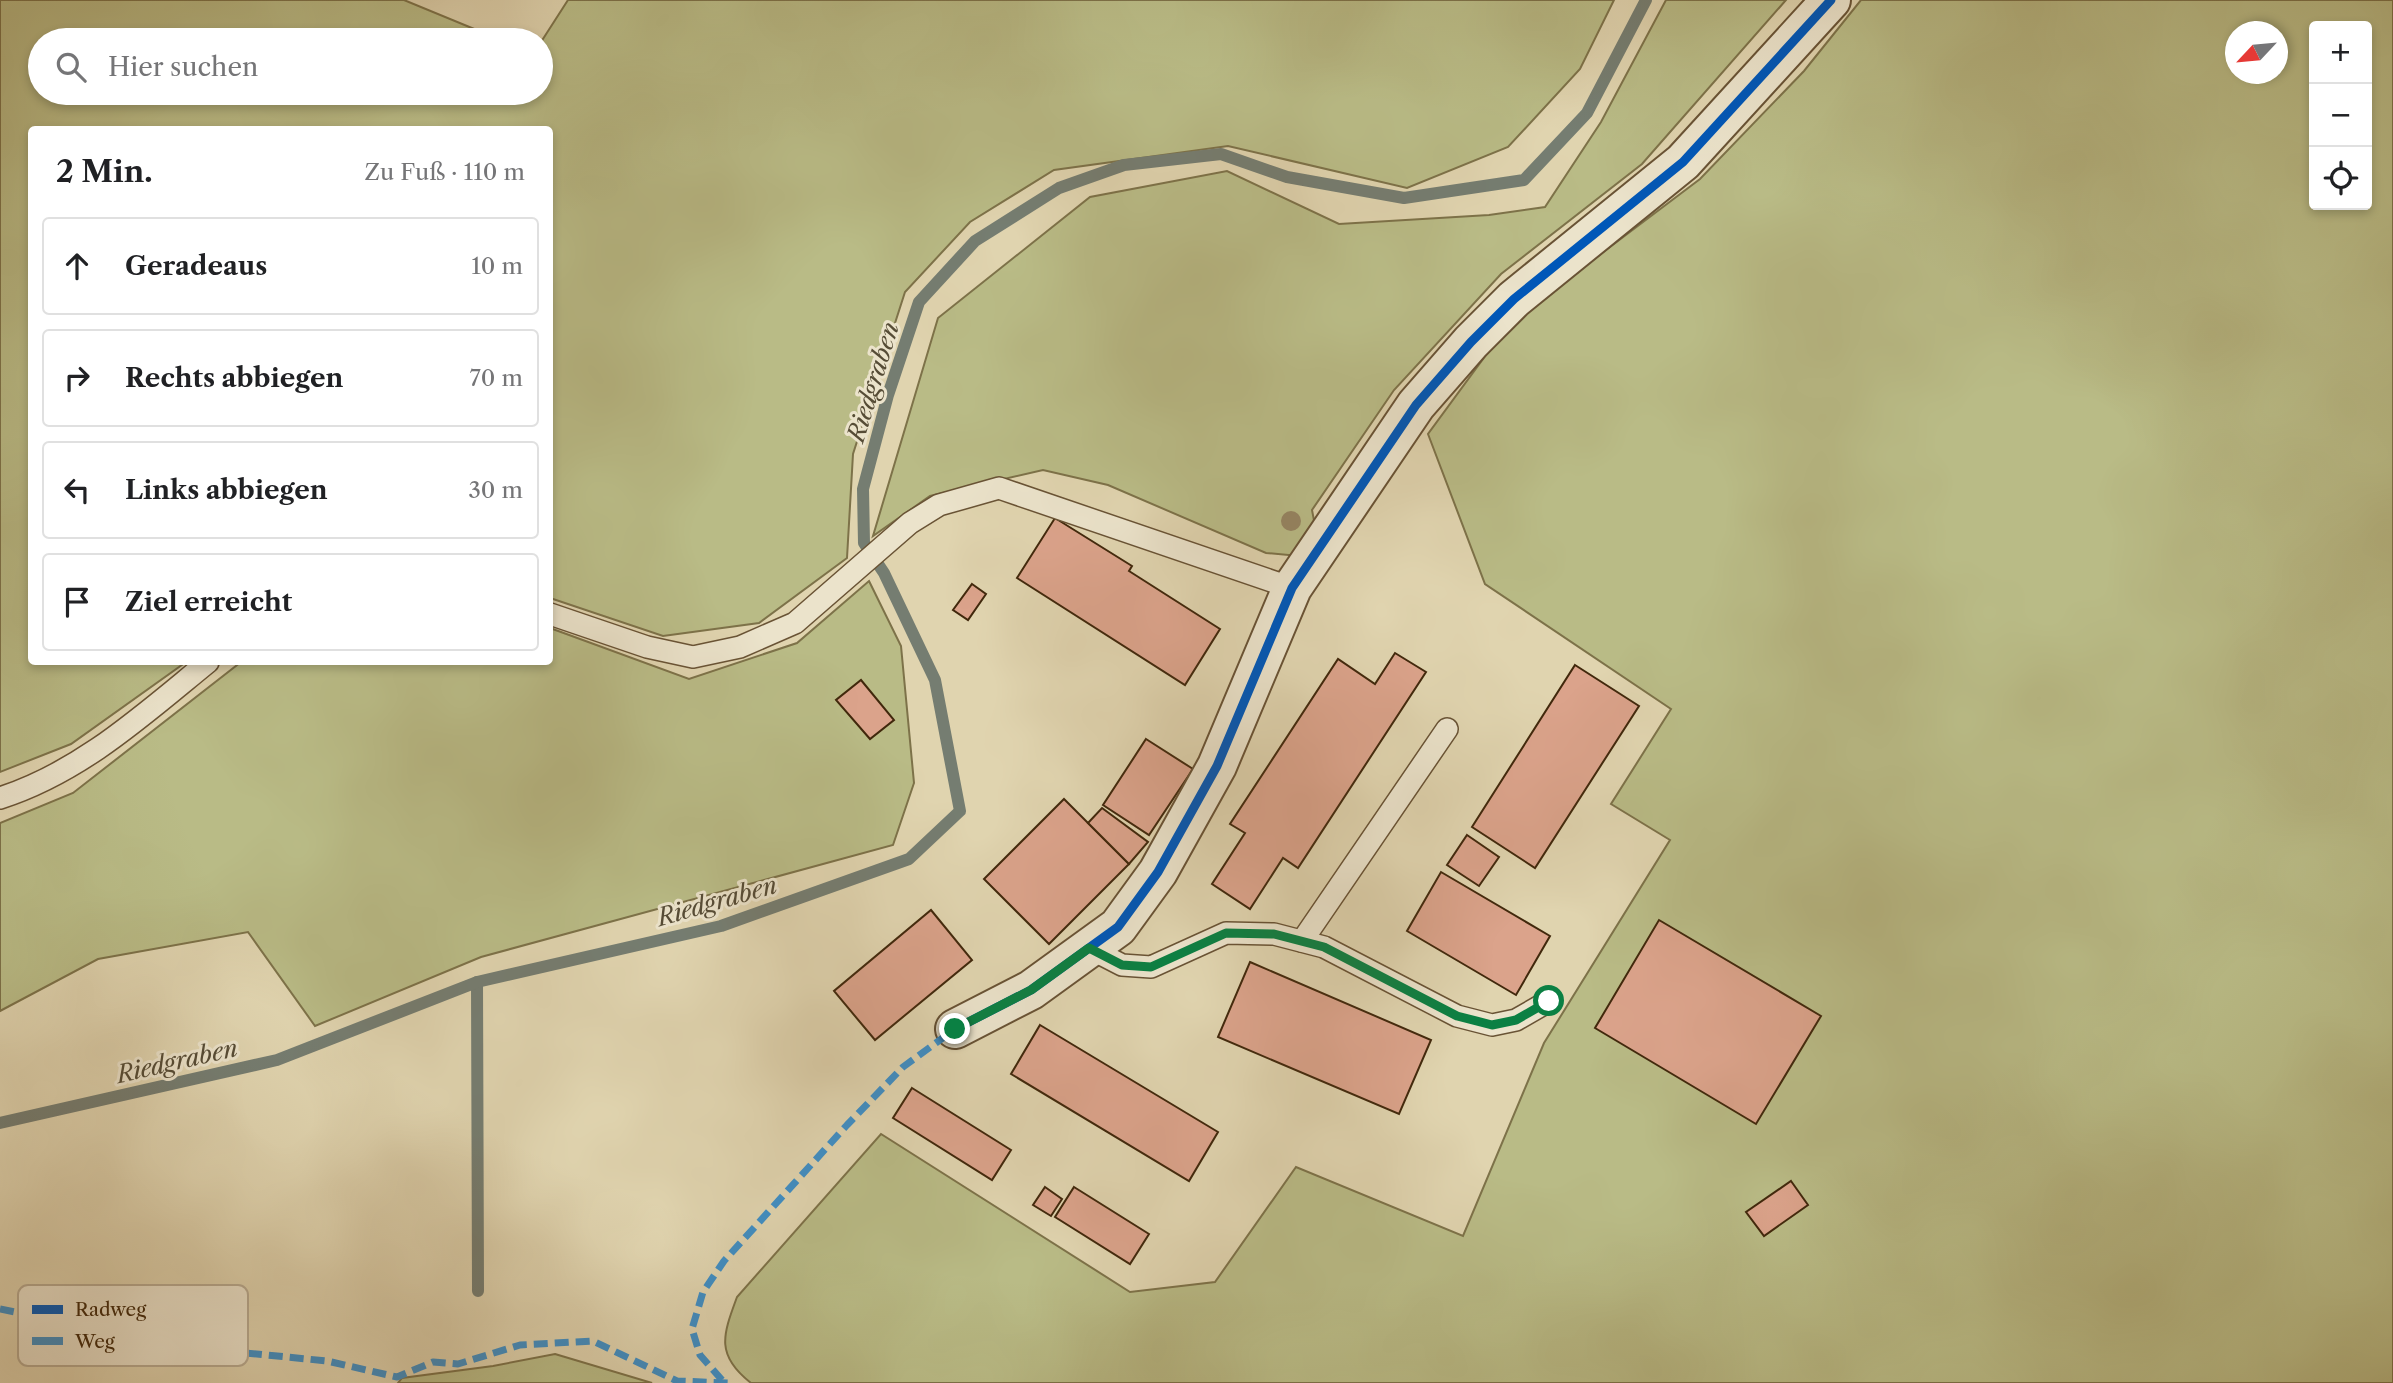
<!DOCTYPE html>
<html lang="de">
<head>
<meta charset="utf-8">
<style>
	body { margin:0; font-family:"Libre Caslon Text",serif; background:#f6f6f6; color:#202124 }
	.controls { position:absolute; right:21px; top:21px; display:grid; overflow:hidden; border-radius:7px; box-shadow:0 4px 10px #0003 }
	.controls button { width:63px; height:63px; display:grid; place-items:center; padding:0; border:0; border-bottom:2px solid #e0e0e0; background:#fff; color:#202124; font:35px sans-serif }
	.compass { position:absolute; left:2225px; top:21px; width:63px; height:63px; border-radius:50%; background:#fff; box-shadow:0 4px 10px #0003; rotate:244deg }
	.stop { position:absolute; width:21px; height:21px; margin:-16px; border:5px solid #0b8043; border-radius:50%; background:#fff }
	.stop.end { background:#0b8043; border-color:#fff; box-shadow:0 2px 7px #0008 }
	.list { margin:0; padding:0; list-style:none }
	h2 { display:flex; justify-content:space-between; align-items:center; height:91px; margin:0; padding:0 28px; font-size:30px }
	h2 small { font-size:23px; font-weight:400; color:#757577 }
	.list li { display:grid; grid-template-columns:46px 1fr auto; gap:21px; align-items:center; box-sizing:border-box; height:98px; margin:0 14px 14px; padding:0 14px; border:2px solid #e0e0e0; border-radius:7px }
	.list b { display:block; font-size:26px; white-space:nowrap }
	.list em { font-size:23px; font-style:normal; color:#757577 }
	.icon { flex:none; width:38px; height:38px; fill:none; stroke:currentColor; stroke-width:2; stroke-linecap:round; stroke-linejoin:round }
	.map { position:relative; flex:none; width:2393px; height:1383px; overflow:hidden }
	.search { position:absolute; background:#fff; box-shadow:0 4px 10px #0003; left:28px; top:28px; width:525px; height:77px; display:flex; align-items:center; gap:18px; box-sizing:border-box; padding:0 24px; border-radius:38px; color:#757577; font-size:26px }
	.panel { position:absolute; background:#fff; box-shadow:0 4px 10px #0003; left:28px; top:126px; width:525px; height:539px; border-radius:7px }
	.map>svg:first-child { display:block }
</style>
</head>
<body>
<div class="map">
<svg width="2393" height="1383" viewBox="0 0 2393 1383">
	<rect width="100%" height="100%" fill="#e0d4af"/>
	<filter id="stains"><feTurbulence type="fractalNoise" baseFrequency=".00286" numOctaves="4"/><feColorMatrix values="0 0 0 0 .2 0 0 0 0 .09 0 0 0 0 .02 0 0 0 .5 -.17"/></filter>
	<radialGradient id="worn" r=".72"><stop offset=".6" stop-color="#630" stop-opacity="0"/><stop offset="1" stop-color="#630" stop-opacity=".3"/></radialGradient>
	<g fill="#b9bb86" stroke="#7d7249" stroke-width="2" fill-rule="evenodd">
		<path d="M 0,0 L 404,0 L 501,40 L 40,40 L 40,93 L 541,93 L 541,42 L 568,0 L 1614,0 L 1580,69 L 1508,147 L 1407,188 L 1228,146 L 1054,170 L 970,222 L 905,292 L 853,454 L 847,558 L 759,623 L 663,636 L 550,598 L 550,130 L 32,130 L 32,662 L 186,662 L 71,744 L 0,772 Z"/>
		<path d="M 1666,0 L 1786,0 L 1642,164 L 1501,274 L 1394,390 L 1312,510 L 1316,531 L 1299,556 L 1266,553 L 1108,485 L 1043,470 L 930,496 L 873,536 L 938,318 L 1090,197 L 1227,171 L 1339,224 L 1489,215 L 1545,207 L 1601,122 Z"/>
		<path d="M 1861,0 L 2393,0 L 2393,1383 L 751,1383 C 715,1355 723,1335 737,1297 L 881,1134 L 1130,1292 L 1215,1282 L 1296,1167 L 1463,1236 L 1544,1043 L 1670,840 L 1611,804 L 1671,709 L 1485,584 L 1428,434 L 1486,355 L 1537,302 L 1700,179 L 1804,71 ZM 2314,26 L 2367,26 L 2367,205 L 2314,205 ZM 2236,32 L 2278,32 L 2278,74 L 2236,74 Z"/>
		<path d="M 869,581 L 901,646 L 914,783 L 893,845 L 481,957 L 315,1026 L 248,932 L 98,959 L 0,1011 L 0,823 L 73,793 L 241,662 L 550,662 L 550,628 L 689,679 L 797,643 Z"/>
		<path d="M 555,1354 L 652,1383 L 398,1383 L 402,1378 L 493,1366 Z"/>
	</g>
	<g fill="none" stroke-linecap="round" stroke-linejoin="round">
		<g stroke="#757d71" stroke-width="12">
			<path d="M 477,982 L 478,1291"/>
			<path d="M 0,1123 L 277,1060 L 477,982 L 721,926 L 909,859 L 960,811 L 935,680 L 884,573 L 864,543 L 863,489 L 888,395 L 919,302 L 975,241 L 1059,188 L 1124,165 L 1221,154 L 1287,177 L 1404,198 L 1524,180 L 1587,113 L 1646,0"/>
		</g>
	</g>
	<g fill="#dba38b" stroke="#41280c" stroke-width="2">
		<path d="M 1055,518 L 1132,566 L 1129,571 L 1220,629 L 1185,685 L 1017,578 Z"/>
		<path d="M 972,584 L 986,594 L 968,620 L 953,610 Z"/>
		<path d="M 1395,653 L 1426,672 L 1298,868 L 1283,858 L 1250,909 L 1212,884 L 1245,833 L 1230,824 L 1338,659 L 1375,684 Z"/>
		<path d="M 1575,665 L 1639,706 L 1535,868 L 1472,827 Z"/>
		<path d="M 861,680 L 894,720 L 870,739 L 836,700 Z"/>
		<path d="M 1146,739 L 1193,769 L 1149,835 L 1103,805 Z"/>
		<path d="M 1064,799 L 1129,864 L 1049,944 L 984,879 Z"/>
		<path d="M 1102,808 L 1148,842 L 1129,864 L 1088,823 Z"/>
		<path d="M 1467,835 L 1499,857 L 1479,886 L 1447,865 Z"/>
		<path d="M 1441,872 L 1550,936 L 1516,995 L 1407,931 Z"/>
		<path d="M 931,910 L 972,960 L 875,1040 L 834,991 Z"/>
		<path d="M 1659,920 L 1821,1016 L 1756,1124 L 1595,1028 Z"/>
		<path d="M 1250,962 L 1431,1040 L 1399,1114 L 1218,1037 Z"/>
		<path d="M 1040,1025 L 1218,1132 L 1189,1181 L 1011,1074 Z"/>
		<path d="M 912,1088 L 1011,1150 L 992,1180 L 893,1118 Z"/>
		<path d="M 1791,1181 L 1808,1205 L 1764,1236 L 1746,1212 Z"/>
		<path d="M 1045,1187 L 1062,1199 L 1051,1216 L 1033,1205 Z"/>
		<path d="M 1074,1187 L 1149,1234 L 1130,1264 L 1055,1217 Z"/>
	</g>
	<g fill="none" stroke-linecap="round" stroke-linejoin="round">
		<defs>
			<g id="lane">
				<path d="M 550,614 L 647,647 L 693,657 L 740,647 L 795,623 L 910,523 L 939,505 L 999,488 L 1292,588"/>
				<path d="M 0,798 C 81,772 143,715 208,662"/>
				<path d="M 1302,941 L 1447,729"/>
				<path d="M 1089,948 L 1122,965 L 1151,967 L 1226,933 L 1274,934 L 1324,947 L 1457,1016 L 1492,1025 L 1516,1020 L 1549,1001"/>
			</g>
			<path id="street" d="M 955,1029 L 1031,990 L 1118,927 L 1158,872 L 1217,766 L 1292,588 L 1416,405 L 1471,342 L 1514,299 L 1683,162 L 1831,0"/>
		</defs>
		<use href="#lane" stroke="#695335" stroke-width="24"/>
		<use href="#street" stroke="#695335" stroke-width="42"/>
		<use href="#lane" stroke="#ebe3cb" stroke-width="21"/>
		<use href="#street" stroke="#ebe3cb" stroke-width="38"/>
		<g stroke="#3f8fc6" stroke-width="7" stroke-dasharray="14 7" stroke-linecap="butt">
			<path d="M 0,1309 L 196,1348 L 327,1361 L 397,1377 L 433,1362 L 458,1364 L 520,1345 L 593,1341 L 677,1381 L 729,1383"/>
			<path d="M 722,1380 L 700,1355 L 692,1329 L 703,1292 L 724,1261 L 847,1125 L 903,1067 L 955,1029"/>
		</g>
		<defs>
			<path id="cycleway" d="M 955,1029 L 1031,990 L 1118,927 L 1158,872 L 1217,766 L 1292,588 L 1416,405 L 1471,342 L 1514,299 L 1683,162 L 1831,0"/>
		</defs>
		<use href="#cycleway" stroke="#ebe3cb" stroke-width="13"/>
		<use href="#cycleway" stroke="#0057b8" stroke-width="9"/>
	</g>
	<circle fill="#968563" cx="1291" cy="521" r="10"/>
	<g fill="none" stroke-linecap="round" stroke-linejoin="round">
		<path stroke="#0b8043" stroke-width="9" d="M 955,1029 L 1031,990 L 1089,948 L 1122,965 L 1151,967 L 1226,933 L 1274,934 L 1324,947 L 1457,1016 L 1492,1025 L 1516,1020 L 1549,1001"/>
	</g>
	<g text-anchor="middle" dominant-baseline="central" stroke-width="6" stroke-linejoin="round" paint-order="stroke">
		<g font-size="24" font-style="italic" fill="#564c36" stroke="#ebe3cb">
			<text transform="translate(873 382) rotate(-73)">Riedgraben</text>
			<text transform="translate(717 901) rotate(-16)">Riedgraben</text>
			<text transform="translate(177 1061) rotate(-13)">Riedgraben</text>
		</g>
	</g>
	<rect x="18" y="1285" width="230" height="81" rx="10" fill="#ebe3cb" stroke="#b8ab92" stroke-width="2"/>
	<rect x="32" y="1305" width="31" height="9" fill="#0057b8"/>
	<rect x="32" y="1337" width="31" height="8" fill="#3f8fc6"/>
	<g font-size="19" fill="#41280c">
		<text x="75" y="1316">Radweg</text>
		<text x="75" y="1348">Weg</text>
	</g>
	<rect width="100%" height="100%" filter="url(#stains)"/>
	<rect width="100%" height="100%" fill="url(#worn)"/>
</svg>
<div class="controls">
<button>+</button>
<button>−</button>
<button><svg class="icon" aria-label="locate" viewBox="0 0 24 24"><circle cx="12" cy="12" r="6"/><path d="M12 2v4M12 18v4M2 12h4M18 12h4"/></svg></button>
</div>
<svg class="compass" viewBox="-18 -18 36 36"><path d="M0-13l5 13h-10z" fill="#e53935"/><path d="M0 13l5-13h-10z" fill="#757577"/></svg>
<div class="stop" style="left:1549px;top:1001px"></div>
<div class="stop end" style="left:955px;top:1029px"></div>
<div class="search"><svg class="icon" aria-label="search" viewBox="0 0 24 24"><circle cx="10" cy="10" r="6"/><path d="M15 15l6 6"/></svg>Hier suchen</div>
<section class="panel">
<h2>2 Min.<small>Zu Fuß · 110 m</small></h2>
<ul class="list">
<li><svg class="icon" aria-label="ahead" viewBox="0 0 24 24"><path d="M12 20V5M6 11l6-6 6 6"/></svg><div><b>Geradeaus</b></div><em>10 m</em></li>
<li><svg class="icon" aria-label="right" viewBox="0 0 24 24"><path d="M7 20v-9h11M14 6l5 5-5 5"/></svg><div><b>Rechts abbiegen</b></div><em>70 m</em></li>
<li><svg class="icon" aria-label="left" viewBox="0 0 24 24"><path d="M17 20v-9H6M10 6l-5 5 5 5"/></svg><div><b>Links abbiegen</b></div><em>30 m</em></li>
<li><svg class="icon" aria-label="arrive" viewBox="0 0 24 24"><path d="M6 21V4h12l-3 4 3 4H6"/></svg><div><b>Ziel erreicht</b></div></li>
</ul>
</section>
</div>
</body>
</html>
